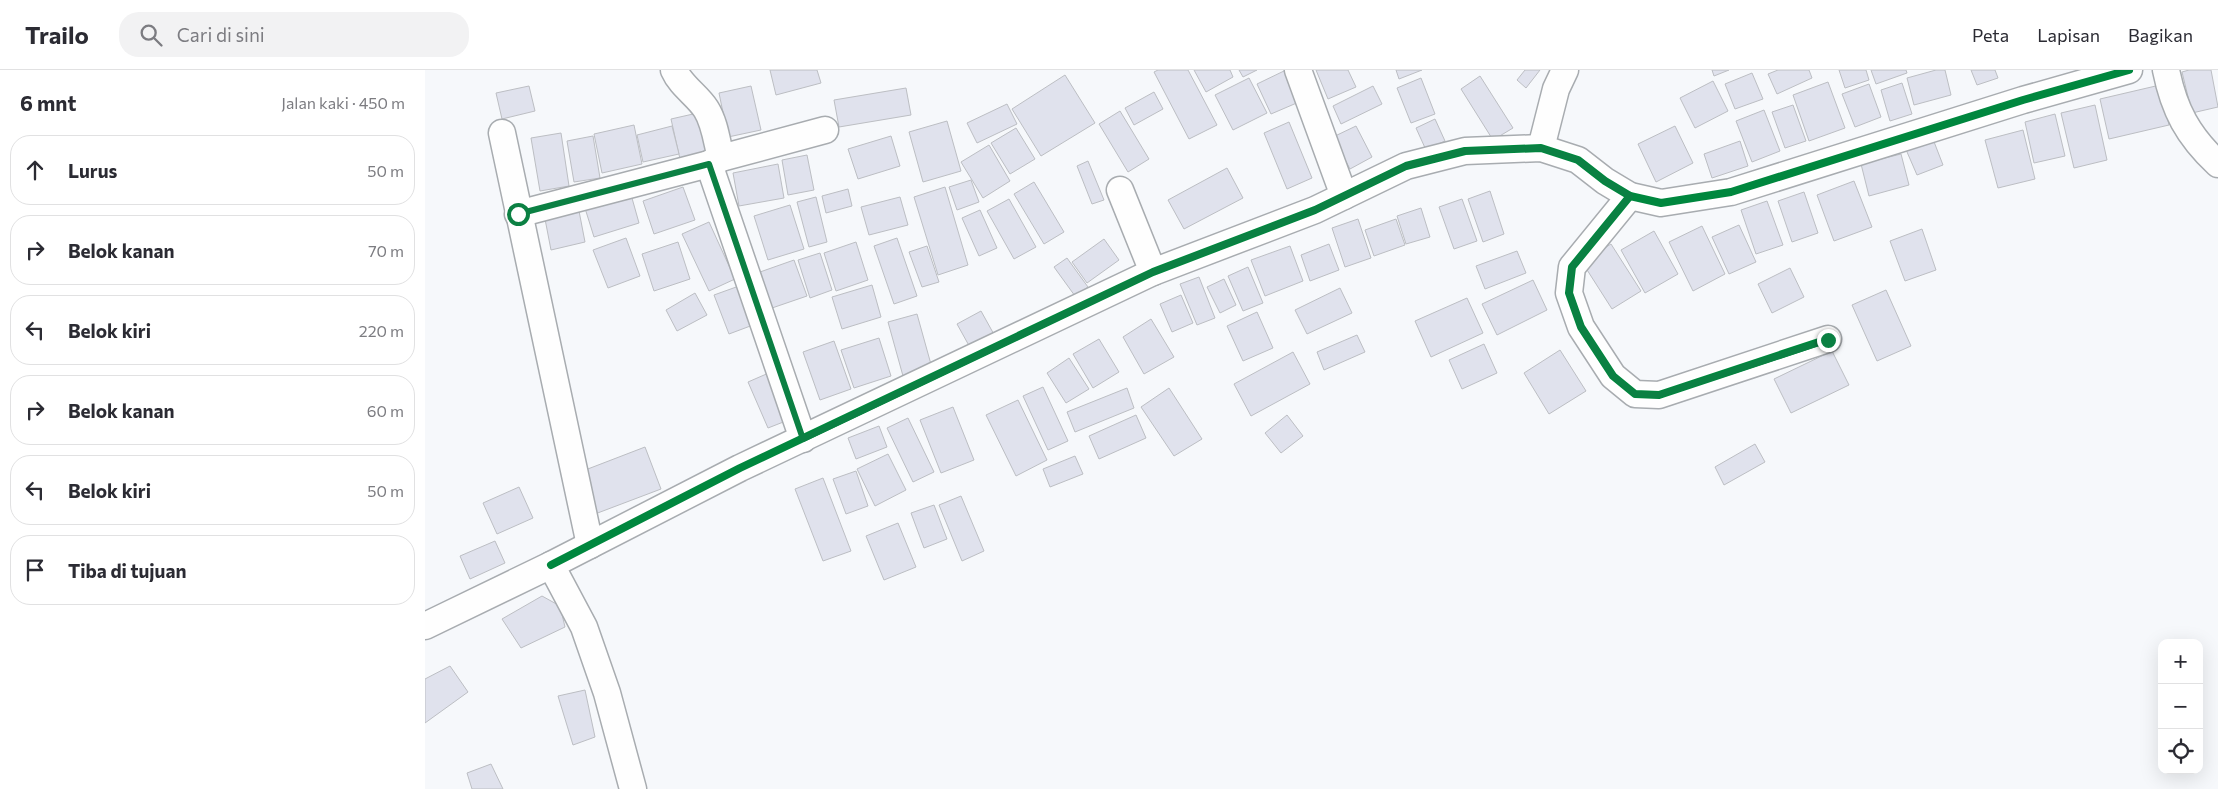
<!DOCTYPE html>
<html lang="id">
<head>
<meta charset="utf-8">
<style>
	body { margin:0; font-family:Commissioner,sans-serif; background:#f2f2f3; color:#2b2b33 }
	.controls { position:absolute; right:15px; bottom:15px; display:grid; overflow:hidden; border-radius:10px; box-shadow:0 5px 20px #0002 }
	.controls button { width:45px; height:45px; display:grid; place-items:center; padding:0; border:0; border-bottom:1px solid #e1e1e2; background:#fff; color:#2b2b33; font:25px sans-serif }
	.stop { position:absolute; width:15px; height:15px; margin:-11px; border:4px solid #0b8043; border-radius:50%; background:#fff }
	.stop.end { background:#0b8043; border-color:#fff; box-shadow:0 1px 5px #0008 }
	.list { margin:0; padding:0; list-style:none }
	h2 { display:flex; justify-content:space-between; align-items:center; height:65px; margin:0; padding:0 20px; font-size:21px }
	h2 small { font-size:16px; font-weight:400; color:#7c7c81 }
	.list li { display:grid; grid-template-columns:32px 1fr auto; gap:15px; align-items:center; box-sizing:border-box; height:70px; margin:0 10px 10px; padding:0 10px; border:1px solid #e1e1e2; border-radius:20px }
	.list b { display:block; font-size:19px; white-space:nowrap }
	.list em { font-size:16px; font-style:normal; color:#7c7c81 }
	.icon { flex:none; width:28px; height:28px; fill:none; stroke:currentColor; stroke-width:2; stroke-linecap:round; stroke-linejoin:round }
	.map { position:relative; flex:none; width:1793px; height:719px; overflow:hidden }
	header { display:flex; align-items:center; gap:30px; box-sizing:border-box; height:70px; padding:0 25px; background:#fff; border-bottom:1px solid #e1e1e2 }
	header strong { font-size:24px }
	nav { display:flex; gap:28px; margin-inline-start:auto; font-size:18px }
	.search { width:350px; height:45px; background:#f2f2f3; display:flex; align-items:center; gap:12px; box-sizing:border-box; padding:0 18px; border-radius:20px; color:#7c7c81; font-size:19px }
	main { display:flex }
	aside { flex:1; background:#fff }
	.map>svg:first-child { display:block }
</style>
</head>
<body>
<header>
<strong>Trailo</strong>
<div class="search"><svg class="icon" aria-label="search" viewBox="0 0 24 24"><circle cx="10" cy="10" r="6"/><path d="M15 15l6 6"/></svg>Cari di sini</div>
<nav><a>Peta</a><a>Lapisan</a><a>Bagikan</a></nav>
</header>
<main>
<aside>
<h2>6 mnt<small>Jalan kaki · 450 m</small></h2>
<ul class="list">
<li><svg class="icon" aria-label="ahead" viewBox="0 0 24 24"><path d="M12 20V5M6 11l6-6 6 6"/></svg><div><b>Lurus</b></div><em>50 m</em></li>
<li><svg class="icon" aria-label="right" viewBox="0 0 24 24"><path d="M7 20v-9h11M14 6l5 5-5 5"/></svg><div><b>Belok kanan</b></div><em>70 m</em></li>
<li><svg class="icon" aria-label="left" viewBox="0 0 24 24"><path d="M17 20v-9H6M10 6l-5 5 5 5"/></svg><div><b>Belok kiri</b></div><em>220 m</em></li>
<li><svg class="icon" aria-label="right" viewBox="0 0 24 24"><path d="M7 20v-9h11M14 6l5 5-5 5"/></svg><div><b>Belok kanan</b></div><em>60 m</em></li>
<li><svg class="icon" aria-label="left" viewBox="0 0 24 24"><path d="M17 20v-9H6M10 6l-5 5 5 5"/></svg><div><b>Belok kiri</b></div><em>50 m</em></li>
<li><svg class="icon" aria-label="arrive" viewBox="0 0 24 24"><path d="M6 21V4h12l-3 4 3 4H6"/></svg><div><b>Tiba di tujuan</b></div></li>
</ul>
</aside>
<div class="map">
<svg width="1793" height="719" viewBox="0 0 1793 719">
	<rect width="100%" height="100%" fill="#f6f8fb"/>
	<g fill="#e0e2ed" stroke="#bcbec3">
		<path d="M 345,0 L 392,0 L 396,13 L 351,25 Z"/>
		<path d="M 733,0 L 763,0 L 792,55 L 764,69 L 729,2 Z"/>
		<path d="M 769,0 L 805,0 L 808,7 L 781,22 Z"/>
		<path d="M 814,0 L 832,0 L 818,7 Z"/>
		<path d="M 861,0 L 881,29 L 846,44 L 832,14 Z"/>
		<path d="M 891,0 L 923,0 L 931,17 L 903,29 Z"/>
		<path d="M 971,0 L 997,0 L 974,9 Z"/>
		<path d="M 1100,0 L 1115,0 L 1101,18 L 1092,10 Z"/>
		<path d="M 1287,0 L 1304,0 L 1289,6 Z"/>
		<path d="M 1353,0 L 1384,0 L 1387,8 L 1352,24 L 1343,4 Z"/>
		<path d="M 1414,0 L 1441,0 L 1444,10 L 1420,18 Z"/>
		<path d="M 1446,0 L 1481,0 L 1482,3 L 1451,14 Z"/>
		<path d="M 1511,0 L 1520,0 L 1526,25 L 1489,35 L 1482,8 Z"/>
		<path d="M 1546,0 L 1570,0 L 1573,8 L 1552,15 Z"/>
		<path d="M 1764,0 L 1786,0 L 1793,37 L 1767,43 L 1757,2 Z"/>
		<path d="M 1327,3 L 1338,29 L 1310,39 L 1300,14 Z"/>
		<path d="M 640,5 L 670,53 L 616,86 L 587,39 Z"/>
		<path d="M 1055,6 L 1088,58 L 1068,70 L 1036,19 Z"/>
		<path d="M 824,8 L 842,43 L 808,60 L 790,25 Z"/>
		<path d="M 996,8 L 1010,44 L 986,53 L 972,18 Z"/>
		<path d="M 1288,11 L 1303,41 L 1270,58 L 1255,28 Z"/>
		<path d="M 1403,12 L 1420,58 L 1384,71 L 1368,25 Z"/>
		<path d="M 1477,13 L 1487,44 L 1465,51 L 1456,20 Z"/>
		<path d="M 1444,14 L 1456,47 L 1430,57 L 1417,24 Z"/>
		<path d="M 1735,15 L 1744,55 L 1684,69 L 1675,29 Z"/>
		<path d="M 104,16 L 110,41 L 77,49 L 71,23 Z"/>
		<path d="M 326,16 L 336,60 L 303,67 L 294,23 Z"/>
		<path d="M 948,16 L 957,34 L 916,54 L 908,36 Z"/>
		<path d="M 481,18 L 486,45 L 414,57 L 409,30 Z"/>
		<path d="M 729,22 L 738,39 L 709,55 L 700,38 Z"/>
		<path d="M 582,34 L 592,54 L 552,73 L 542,53 Z"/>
		<path d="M 1368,35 L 1381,71 L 1360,78 L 1347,42 Z"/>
		<path d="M 1670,35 L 1682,90 L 1649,98 L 1636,43 Z"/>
		<path d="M 1339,40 L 1355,81 L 1327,92 L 1311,51 Z"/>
		<path d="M 695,41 L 724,89 L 703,102 L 674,54 Z"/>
		<path d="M 277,42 L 286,82 L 255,89 L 246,49 Z"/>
		<path d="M 1630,44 L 1640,86 L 1609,93 L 1600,52 Z"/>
		<path d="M 1010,49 L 1020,71 L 1001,80 L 991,58 Z"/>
		<path d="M 522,51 L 536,101 L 498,112 L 484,62 Z"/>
		<path d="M 864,52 L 887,108 L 862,119 L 839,63 Z"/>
		<path d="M 209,55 L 217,94 L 177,103 L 169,64 Z"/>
		<path d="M 247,56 L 254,84 L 218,92 L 212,65 Z"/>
		<path d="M 931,56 L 947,87 L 925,99 L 908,67 Z"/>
		<path d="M 1250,56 L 1268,93 L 1231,112 L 1213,74 Z"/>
		<path d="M 591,58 L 610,89 L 585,104 L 566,73 Z"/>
		<path d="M 1598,60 L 1610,109 L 1573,118 L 1560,70 Z"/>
		<path d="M 136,63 L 144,116 L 115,121 L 106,68 Z"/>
		<path d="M 1506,64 L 1518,95 L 1492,105 L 1479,75 Z"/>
		<path d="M 168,66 L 175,108 L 149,112 L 142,71 Z"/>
		<path d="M 466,66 L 475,96 L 433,109 L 423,79 Z"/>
		<path d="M 1315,71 L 1323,96 L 1287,108 L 1279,84 Z"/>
		<path d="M 564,75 L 585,111 L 558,128 L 536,92 Z"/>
		<path d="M 1476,84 L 1484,115 L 1444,126 L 1436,94 Z"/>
		<path d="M 382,85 L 389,120 L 363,125 L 357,90 Z"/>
		<path d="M 663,91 L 679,130 L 667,134 L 652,96 Z"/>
		<path d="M 353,94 L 359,128 L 314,136 L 308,103 Z"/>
		<path d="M 802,98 L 818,128 L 759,159 L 743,130 Z"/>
		<path d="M 546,110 L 554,132 L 532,140 L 524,117 Z"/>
		<path d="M 1429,111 L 1447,157 L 1409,171 L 1392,125 Z"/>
		<path d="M 609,112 L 639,162 L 619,174 L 589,124 Z"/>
		<path d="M 258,117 L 270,150 L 229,164 L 218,131 Z"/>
		<path d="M 520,117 L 543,195 L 513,205 L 489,127 Z"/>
		<path d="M 423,119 L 427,136 L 401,143 L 397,126 Z"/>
		<path d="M 205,121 L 214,153 L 169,167 L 159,135 Z"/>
		<path d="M 1065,121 L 1079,164 L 1058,172 L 1043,129 Z"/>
		<path d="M 1379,122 L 1393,163 L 1367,172 L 1353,131 Z"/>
		<path d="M 391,127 L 402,172 L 384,177 L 372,132 Z"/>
		<path d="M 475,127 L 483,155 L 444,165 L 436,137 Z"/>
		<path d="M 584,129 L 611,177 L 589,189 L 562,141 Z"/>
		<path d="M 1037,129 L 1052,171 L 1029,179 L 1014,137 Z"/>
		<path d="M 1342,131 L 1358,175 L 1331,184 L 1316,140 Z"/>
		<path d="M 365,135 L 379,179 L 343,190 L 329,146 Z"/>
		<path d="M 996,138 L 1005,167 L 981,174 L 972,146 Z"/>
		<path d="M 555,140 L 572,178 L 554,186 L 537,148 Z"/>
		<path d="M 154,141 L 160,172 L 126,180 L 120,149 Z"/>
		<path d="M 933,149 L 946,188 L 920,197 L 907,158 Z"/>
		<path d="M 971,149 L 980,175 L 949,186 L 940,160 Z"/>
		<path d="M 284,152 L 310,209 L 284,221 L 257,164 Z"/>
		<path d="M 1314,155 L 1331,192 L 1304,204 L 1287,167 Z"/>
		<path d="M 1277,156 L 1300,204 L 1268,221 L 1244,172 Z"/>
		<path d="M 1497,159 L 1511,200 L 1480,211 L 1465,171 Z"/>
		<path d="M 1229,161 L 1253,204 L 1220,223 L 1196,180 Z"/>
		<path d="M 201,168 L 215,206 L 183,218 L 168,180 Z"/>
		<path d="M 472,168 L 492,226 L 469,234 L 449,176 Z"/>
		<path d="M 679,169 L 694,190 L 662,213 L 647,192 Z"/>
		<path d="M 253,172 L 265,209 L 229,221 L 217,184 Z"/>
		<path d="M 431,172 L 443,210 L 411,221 L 399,183 Z"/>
		<path d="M 904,174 L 914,200 L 885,211 L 876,185 Z"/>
		<path d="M 1186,174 L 1216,221 L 1187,239 L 1157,192 Z"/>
		<path d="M 502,176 L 514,212 L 497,217 L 484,182 Z"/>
		<path d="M 865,176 L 878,211 L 840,226 L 826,190 Z"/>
		<path d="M 1092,181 L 1101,203 L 1060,219 L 1051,196 Z"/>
		<path d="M 395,183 L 407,220 L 385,228 L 373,190 Z"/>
		<path d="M 642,188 L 663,217 L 650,226 L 629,197 Z"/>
		<path d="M 369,190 L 382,226 L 347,238 L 335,202 Z"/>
		<path d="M 823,197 L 838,233 L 818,241 L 803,206 Z"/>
		<path d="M 1365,198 L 1379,227 L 1347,243 L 1333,214 Z"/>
		<path d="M 774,207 L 790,248 L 772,255 L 755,214 Z"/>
		<path d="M 799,209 L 811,235 L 795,243 L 782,217 Z"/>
		<path d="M 1108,210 L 1122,240 L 1072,265 L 1057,234 Z"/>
		<path d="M 447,215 L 456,247 L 417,259 L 407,227 Z"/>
		<path d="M 314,216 L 328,255 L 304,264 L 289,225 Z"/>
		<path d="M 915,218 L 927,243 L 882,264 L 870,240 Z"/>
		<path d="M 1461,220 L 1486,276 L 1452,291 L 1427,235 Z"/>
		<path d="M 270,223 L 282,245 L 252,261 L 241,240 Z"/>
		<path d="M 756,225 L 768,253 L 747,262 L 735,234 Z"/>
		<path d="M 1042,228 L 1058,263 L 1006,287 L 990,251 Z"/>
		<path d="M 556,241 L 571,268 L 547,281 L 532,254 Z"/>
		<path d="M 832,242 L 848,278 L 818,291 L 802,256 Z"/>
		<path d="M 492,244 L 507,298 L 478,306 L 463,252 Z"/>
		<path d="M 726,249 L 749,287 L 719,304 L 698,267 Z"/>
		<path d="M 932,265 L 940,282 L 899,300 L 892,282 Z"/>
		<path d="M 454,268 L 466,306 L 429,318 L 416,280 Z"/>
		<path d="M 674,269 L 694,302 L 668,318 L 648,284 Z"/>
		<path d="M 409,271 L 426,319 L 395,330 L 378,282 Z"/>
		<path d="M 1059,274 L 1072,303 L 1037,319 L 1024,290 Z"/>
		<path d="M 1135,280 L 1161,321 L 1124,344 L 1099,303 Z"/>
		<path d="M 1407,281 L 1424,315 L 1366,343 L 1349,309 Z"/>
		<path d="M 868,282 L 885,314 L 826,346 L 809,314 Z"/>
		<path d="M 644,288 L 664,319 L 641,333 L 622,303 Z"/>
		<path d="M 346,302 L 366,349 L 343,358 L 323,312 Z"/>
		<path d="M 618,317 L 643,371 L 623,380 L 598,326 Z"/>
		<path d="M 702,318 L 709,338 L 650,362 L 642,342 Z"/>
		<path d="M 744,318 L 777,369 L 749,386 L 716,337 Z"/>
		<path d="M 593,330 L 622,390 L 591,406 L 561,345 Z"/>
		<path d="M 528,337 L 549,390 L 516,403 L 495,350 Z"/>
		<path d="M 711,345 L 721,368 L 674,389 L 664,366 Z"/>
		<path d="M 862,345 L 878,366 L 856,383 L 840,363 Z"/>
		<path d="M 483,348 L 509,402 L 488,412 L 462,358 Z"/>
		<path d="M 454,356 L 462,377 L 431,389 L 423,368 Z"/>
		<path d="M 1330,374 L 1340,392 L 1299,415 L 1290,397 Z"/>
		<path d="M 220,377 L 236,419 L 170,444 L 155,402 Z"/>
		<path d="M 463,384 L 481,420 L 450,436 L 432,399 Z"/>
		<path d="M 650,386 L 658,404 L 625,417 L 618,399 Z"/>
		<path d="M 431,401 L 443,436 L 421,444 L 408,409 Z"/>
		<path d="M 398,408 L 426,481 L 398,491 L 370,419 Z"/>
		<path d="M 94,417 L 108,448 L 72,464 L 58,433 Z"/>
		<path d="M 536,426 L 559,481 L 537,491 L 514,435 Z"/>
		<path d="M 509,435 L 522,469 L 499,478 L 486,443 Z"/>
		<path d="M 473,453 L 491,497 L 459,510 L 441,466 Z"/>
		<path d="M 70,471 L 80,493 L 45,509 L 35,486 Z"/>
		<path d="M 117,526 L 135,536 L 140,557 L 96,578 L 77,549 Z"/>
		<path d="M 25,596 L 43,622 L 0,653 L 0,609 Z"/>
		<path d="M 160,620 L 170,667 L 148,675 L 133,626 Z"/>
		<path d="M 66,694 L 78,719 L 47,719 L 42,703 Z"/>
	</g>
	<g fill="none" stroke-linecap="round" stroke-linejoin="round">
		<defs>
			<g id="street">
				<path d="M 249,0 C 256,16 272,25 281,39 C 290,53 292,73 296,88"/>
				<path d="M 873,0 L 919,126"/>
				<path d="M 1741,0 C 1749,40 1763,66 1793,94"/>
				<path d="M 77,63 L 165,475"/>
				<path d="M 1116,78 L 1131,19 L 1140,0"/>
				<path d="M 284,94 L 378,369"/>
				<path d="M 695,120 L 728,202"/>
				<path d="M 1205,126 L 1147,197 L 1144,223 L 1156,257 L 1188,306 L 1210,324 L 1234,325 L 1403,269"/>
				<path d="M 93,144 L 284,94 L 296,88 L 400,60"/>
				<path d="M 126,495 L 315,398 L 728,202 L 890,140 L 981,96 L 1040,81 L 1116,78 L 1153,90 L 1180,111 L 1205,126 L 1236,133 L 1306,122 L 1598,30 L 1704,0"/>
				<path d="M 0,556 L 126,495 L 159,557 L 182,623 L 208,719"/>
			</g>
		</defs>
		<use href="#street" stroke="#a8acb0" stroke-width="29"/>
		<use href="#street" stroke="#fefefe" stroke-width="26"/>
		<defs>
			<g id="cycleway">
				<path d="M 1205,126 L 1147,197 L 1144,223 L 1156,257 L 1188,306 L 1210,324 L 1234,325 L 1403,269"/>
				<path d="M 126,495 L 315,398 L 728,202 L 890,140 L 981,96 L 1040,81 L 1116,78 L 1153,90 L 1180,111 L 1205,126 L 1236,133 L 1306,122 L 1598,30 L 1704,0"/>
			</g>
		</defs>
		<use href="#cycleway" stroke="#fff" stroke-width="11"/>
		<use href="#cycleway" stroke="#00873e" stroke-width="8"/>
	</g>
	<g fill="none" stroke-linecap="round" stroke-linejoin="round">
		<path stroke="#0b8043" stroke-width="6" d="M 93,144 L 284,94 L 378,369 L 728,202 L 890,140 L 981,96 L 1040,81 L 1116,78 L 1153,90 L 1180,111 L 1205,126 L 1147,197 L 1144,222 L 1156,257 L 1188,306 L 1210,324 L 1234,325 L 1403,270"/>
	</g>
</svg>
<div class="controls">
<button>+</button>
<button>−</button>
<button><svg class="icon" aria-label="locate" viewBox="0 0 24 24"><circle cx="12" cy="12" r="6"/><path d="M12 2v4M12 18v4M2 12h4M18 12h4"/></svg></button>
</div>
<div class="stop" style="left:93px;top:144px"></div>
<div class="stop end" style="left:1403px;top:270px"></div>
</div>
</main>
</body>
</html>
